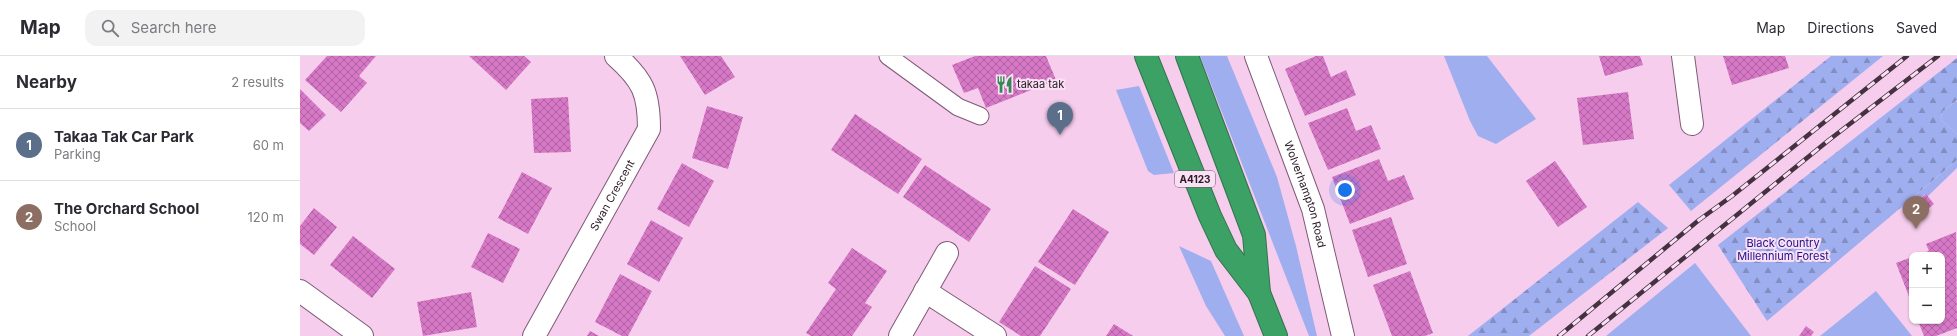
<!DOCTYPE html>
<html lang="en">
<head>
<meta charset="utf-8">
<style>
	body { margin:0; font-family:Inter,sans-serif; background:#f2f2f3; color:#2b2b33 }
	.controls { position:absolute; right:12px; bottom:12px; display:grid; overflow:hidden; border-radius:8px; box-shadow:0 1px 3px #0004 }
	.controls button { width:36px; height:36px; display:grid; place-items:center; padding:0; border:0; border-bottom:1px solid #e1e1e2; background:#fff; color:#2b2b33; font:20px sans-serif }
	.you { position:absolute; left:1045px; top:134px; width:14px; height:14px; margin:-10px; border:3px solid #fff; border-radius:50%; background:#1a73e8; box-shadow:0 0 0 6px #1a73e833 }
	.badge { display:grid; place-items:center; width:26px; height:26px; border-radius:50%; background:#378656; color:#fff; font-size:13px; font-weight:700 }
	.pin { position:absolute; translate:-50% -33px; filter:drop-shadow(0 1px 2px #0008) }
	.pin::after { content:''; position:absolute; top:21px; width:14px; height:12px; background:inherit; clip-path:polygon(0 0,100% 0,50% 100%) }
	.list { margin:0; padding:0; list-style:none }
	h2 { display:flex; justify-content:space-between; align-items:center; height:52px; margin:0; padding:0 16px; font-size:17px }
	h2 small { font-size:13px; font-weight:400; color:#7c7c81 }
	.list li { display:grid; grid-template-columns:26px 1fr auto; gap:12px; align-items:center; box-sizing:border-box; height:72px; padding:0 16px; border-top:1px solid #e1e1e2 }
	.list b { display:block; font-size:15px; white-space:nowrap }
	.list p { margin:0; font-size:13px; white-space:nowrap; color:#7c7c81 }
	.list em { font-size:13px; font-style:normal; color:#7c7c81 }
	.icon { flex:none; width:22px; height:22px; fill:none; stroke:currentColor; stroke-width:2; stroke-linecap:round; stroke-linejoin:round }
	.map { position:relative; flex:none; width:1657px; height:280px; overflow:hidden }
	header { display:flex; align-items:center; gap:24px; box-sizing:border-box; height:56px; padding:0 20px; background:#fff; border-bottom:1px solid #e1e1e2 }
	header strong { font-size:19px }
	nav { display:flex; gap:22px; margin-inline-start:auto; font-size:14px }
	.search { width:280px; height:36px; background:#f2f2f3; display:flex; align-items:center; gap:10px; box-sizing:border-box; padding:0 14px; border-radius:12px; color:#7c7c81; font-size:15px }
	main { display:flex }
	aside { flex:1; background:#fff }
	.map>svg:first-child { display:block }
</style>
</head>
<body>
<header>
<strong>Map</strong>
<div class="search"><svg class="icon" aria-label="search" viewBox="0 0 24 24"><circle cx="10" cy="10" r="6"/><path d="M15 15l6 6"/></svg>Search here</div>
<nav><a>Map</a><a>Directions</a><a>Saved</a></nav>
</header>
<main>
<aside>
<h2>Nearby<small>2 results</small></h2>
<ul class="list">
<li><span class="badge" style="background:#5c6f8a">1</span><div><b>Takaa Tak Car Park</b><p>Parking</p></div><em>60 m</em></li>
<li><span class="badge" style="background:#8d6e63">2</span><div><b>The Orchard School</b><p>School</p></div><em>120 m</em></li>
</ul>
</aside>
<div class="map">
<svg width="1657" height="280" viewBox="0 0 1657 280">
	<defs>
		<pattern id="forest-firs" width="22" height="20" patternUnits="userSpaceOnUse"><rect width="22" height="20" fill="#9faeef"/><path d="M5 1l3.5 6h-7zM16 11l3.5 6h-7z" fill="#828dc1"/></pattern>
		<pattern id="building-cross-hatch" width="8" height="8" patternUnits="userSpaceOnUse"><rect width="8" height="8" fill="#d778c6"/><path d="M0 0l8 8M0 8l8-8" fill="none" stroke="#ae62a1"/></pattern>
	</defs>
	<rect width="100%" height="100%" fill="#f7cded"/>
	<g fill="#9faeef">
		<path d="M 900,0 L 927,0 L 977,121 L 996,190 L 1017,280 L 1009,280 Z"/>
		<path d="M 1144,0 L 1187,0 L 1236,63 L 1196,88 L 1178,80 L 1170,65 Z"/>
		<path d="M 839,30 L 874,117 L 854,119 L 848,115 L 816,34 Z"/>
		<path d="M 1656,45 L 1657,46 L 1657,78 L 1641,64 L 1642,56 Z"/>
		<path d="M 1657,104 L 1657,112 L 1628,140 L 1625,138 L 1603,156 L 1602,151 Z"/>
		<path d="M 879,190 L 911,205 L 944,280 L 925,280 L 906,250 Z"/>
		<path d="M 1395,207 L 1451,280 L 1306,280 Z"/>
		<path d="M 1576,235 L 1612,280 L 1520,280 Z"/>
	</g>
	<g fill="url(#forest-firs)">
		<path d="M 1531,0 L 1583,0 L 1391,155 L 1369,129 Z"/>
		<path d="M 1657,2 L 1657,44 L 1642,56 L 1641,64 L 1657,78 L 1657,104 L 1467,265 L 1418,189 Z"/>
		<path d="M 1338,146 L 1368,172 L 1229,280 L 1168,280 Z"/>
	</g>
	<g fill="url(#building-cross-hatch)">
		<path d="M 27,0 L 76,0 L 59,20 L 67,27 L 41,56 L 5,24 Z"/>
		<path d="M 169,0 L 224,0 L 231,6 L 206,34 Z"/>
		<path d="M 380,0 L 421,0 L 435,21 L 405,39 Z"/>
		<path d="M 675,0 L 746,0 L 756,24 L 686,52 L 678,32 L 664,37 L 652,9 Z"/>
		<path d="M 1016,0 L 1023,0 L 1031,21 L 1046,14 L 1056,39 L 1005,60 L 985,13 Z"/>
		<path d="M 1299,0 L 1340,0 L 1343,9 L 1305,20 Z"/>
		<path d="M 1423,0 L 1485,0 L 1489,12 L 1432,29 Z"/>
		<path d="M 0,33 L 26,59 L 9,75 L 0,67 Z"/>
		<path d="M 1328,36 L 1334,83 L 1283,89 L 1277,42 Z"/>
		<path d="M 268,41 L 271,96 L 234,97 L 231,43 Z"/>
		<path d="M 407,50 L 443,61 L 428,113 L 392,102 Z"/>
		<path d="M 1047,52 L 1056,75 L 1071,69 L 1081,93 L 1028,114 L 1008,67 Z"/>
		<path d="M 555,58 L 622,103 L 598,138 L 531,94 Z"/>
		<path d="M 1079,103 L 1088,125 L 1104,119 L 1114,143 L 1050,168 L 1032,121 Z"/>
		<path d="M 1255,105 L 1287,151 L 1258,171 L 1226,125 Z"/>
		<path d="M 382,107 L 414,125 L 389,171 L 357,153 Z"/>
		<path d="M 625,109 L 691,153 L 669,186 L 603,141 Z"/>
		<path d="M 222,116 L 252,132 L 228,178 L 198,162 Z"/>
		<path d="M 1626,138 L 1634,148 L 1612,166 L 1603,156 Z"/>
		<path d="M 14,152 L 37,171 L 14,199 L 0,188 L 0,170 Z"/>
		<path d="M 773,153 L 809,176 L 775,229 L 738,206 Z"/>
		<path d="M 1091,161 L 1107,208 L 1068,221 L 1052,174 Z"/>
		<path d="M 351,164 L 383,182 L 359,226 L 327,208 Z"/>
		<path d="M 1656,176 L 1657,272 L 1636,280 L 1624,280 L 1618,265 L 1642,265 L 1642,199 L 1618,199 L 1629,195 L 1626,188 Z"/>
		<path d="M 188,177 L 220,193 L 203,227 L 171,211 Z"/>
		<path d="M 53,180 L 95,213 L 72,242 L 30,209 Z"/>
		<path d="M 552,192 L 587,215 L 565,247 L 572,251 L 552,280 L 511,280 L 506,277 L 536,233 L 528,227 Z"/>
		<path d="M 1612,201 L 1612,248 L 1596,207 Z"/>
		<path d="M 735,210 L 771,233 L 740,280 L 721,280 L 699,266 Z"/>
		<path d="M 1110,215 L 1133,277 L 1125,280 L 1092,280 L 1073,229 Z"/>
		<path d="M 320,218 L 352,235 L 328,280 L 322,280 L 295,266 Z"/>
		<path d="M 171,236 L 177,271 L 123,280 L 117,246 Z"/>
		<path d="M 814,268 L 833,280 L 806,280 Z"/>
		<path d="M 1506,270 L 1514,276 L 1511,280 L 1499,280 Z"/>
		<path d="M 290,275 L 299,280 L 287,280 Z"/>
	</g>
	<g fill="none" stroke-linecap="round" stroke-linejoin="round">
		<defs>
			<path id="lane" d="M 588,0 L 658,51 L 680,60"/>
			<g id="street">
				<path id="s1" d="M 956,0 L 1013,153 L 1043,280"/>
				<path d="M 1383,0 L 1392,68"/>
				<path d="M 0,235 L 62,280"/>
				<path d="M 625,235 L 695,280"/>
				<path id="s2" d="M 234,280 L 349,73 C 349,37 343,24 316,0"/>
				<path d="M 600,280 L 647,197"/>
			</g>
			<g id="highway">
				<path d="M 846,0 L 910,160 L 926,194 L 959,237 L 976,280"/>
				<path d="M 887,0 L 954,179 L 959,237"/>
			</g>
		</defs>
		<use href="#lane" stroke="#7e5a76" stroke-width="19"/>
		<use href="#street" stroke="#7e5a76" stroke-width="24"/>
		<use href="#highway" stroke="#35724f" stroke-width="24"/>
		<use href="#lane" stroke="#fff" stroke-width="17"/>
		<use href="#street" stroke="#fff" stroke-width="22"/>
		<use href="#highway" stroke="#3ba165" stroke-width="22"/>
		<defs>
			<g id="rail">
				<path d="M 1259,280 L 1399,164 L 1432,140 L 1607,0"/>
				<path d="M 1288,280 L 1529,84 L 1638,0"/>
			</g>
		</defs>
		<use href="#rail" stroke="#453241" stroke-width="4.5"/>
		<use href="#rail" stroke="#fae0f4" stroke-width="3" stroke-dasharray="9" stroke-linecap="butt"/>
	</g>
	<defs>
		<symbol id="restaurant-bare" viewBox="-9 -9 18 18"><path d="M-5-6h1v4h1v-4h1v4h1v-4h1v5L-1.5 .5V6h-2V.5L-5-1ZM5-6V6H3V1.5H1.5Q1.5-4 5-6Z" fill="#378656" stroke="#fae0f4" stroke-width="2.5" paint-order="stroke"/></symbol>
	</defs>
	<g fill-rule="evenodd">
		<use href="#restaurant-bare" x="692" y="16" width="25" height="25"/>
	</g>
	<g text-anchor="middle" dominant-baseline="central" stroke-width="4" stroke-linejoin="round" paint-order="stroke">
		<rect fill="#fae0f4" stroke="#685564" stroke-width="1" x="875" y="115" width="40" height="16" rx="3"/>
		<g font-size="10" font-weight="bold" fill="#291a26">
			<text x="895" y="123">A4123</text>
		</g>
		<g font-size="11" fill="#291a26" stroke="#fae0f4" text-anchor="start">
			<text x="717" y="28">takaa tak</text>
		</g>
		<g font-size="11" fill="#291a26" stroke="#fae0f4">
			<text stroke="none"><textPath href="#s1" startOffset="147">Wolverhampton Road</textPath></text>
			<text stroke="none"><textPath href="#s2" startOffset="161">Swan Crescent</textPath></text>
		</g>
		<g font-size="11" fill="#200e89" stroke="#fae0f4">
			<text x="1483" y="187">Black Country<tspan x="1483" dy="13">Millennium Forest</tspan></text>
		</g>
	</g>
</svg>
<div class="controls">
<button>+</button>
<button>−</button>
</div>
<div class="you"></div>
<div class="pin badge" style="left:760px;top:79px;background:#5c6f8a">1</div>
<div class="pin badge" style="left:1616px;top:173px;background:#8d6e63">2</div>
</div>
</main>
</body>
</html>
